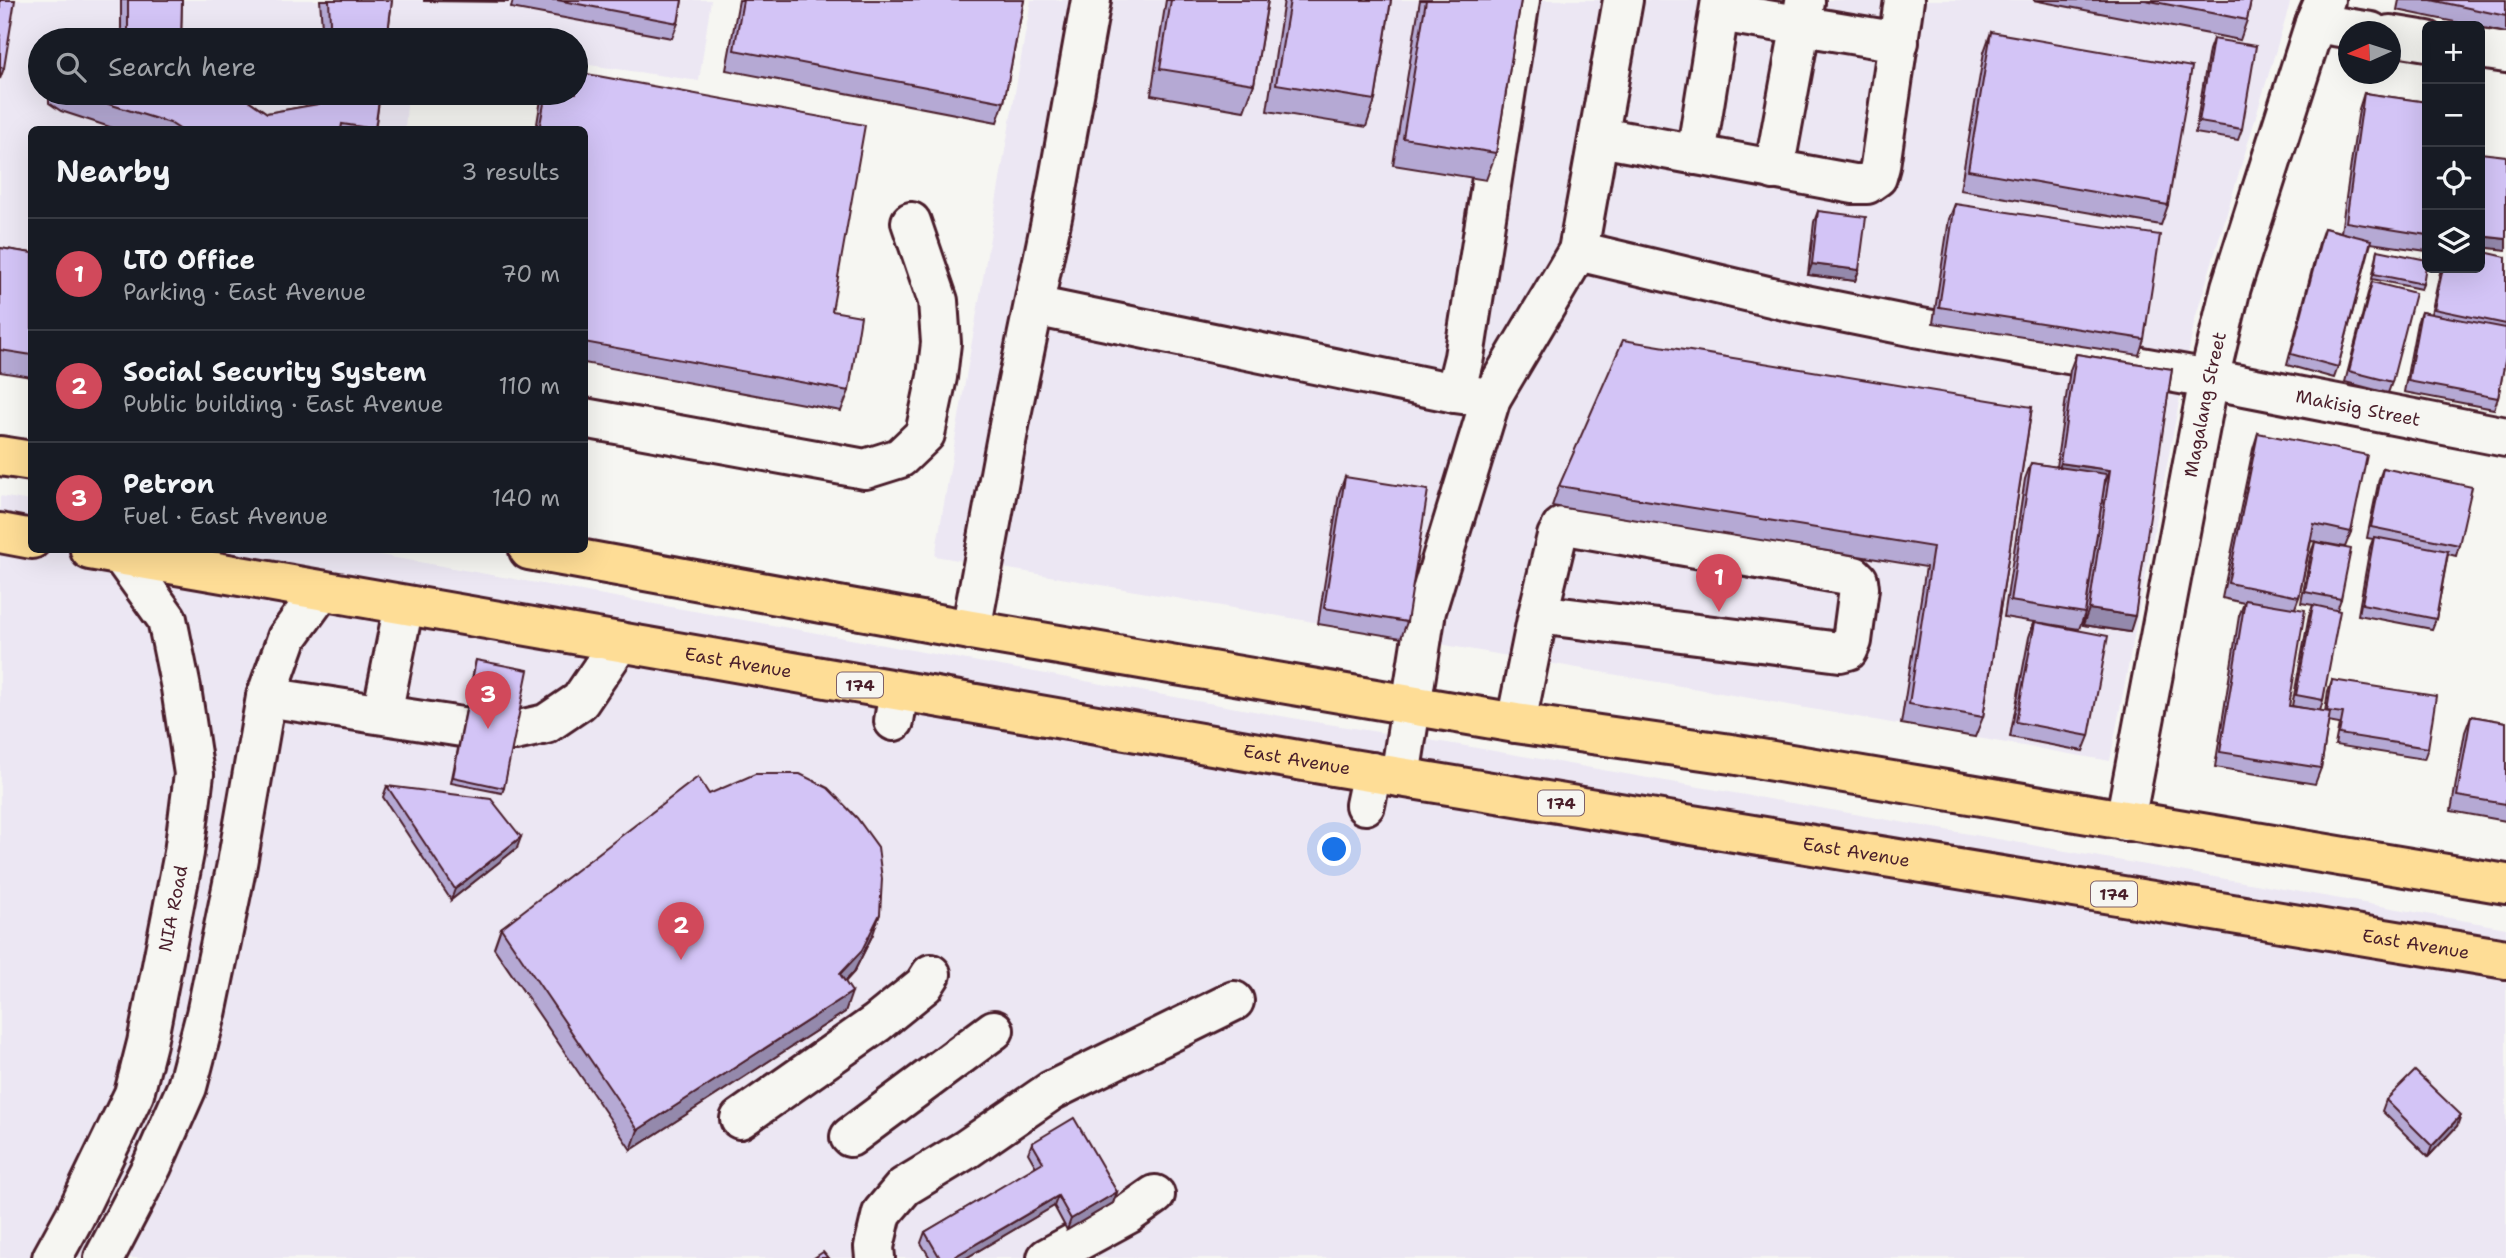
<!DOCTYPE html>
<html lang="en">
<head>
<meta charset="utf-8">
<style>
	body { margin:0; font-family:"Shantell Sans",sans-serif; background:#242831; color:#f1f3f6 }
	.controls { position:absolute; right:21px; top:21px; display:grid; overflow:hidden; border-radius:10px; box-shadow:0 7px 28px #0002 }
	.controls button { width:63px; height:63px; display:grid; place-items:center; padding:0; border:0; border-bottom:2px solid #363941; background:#171b24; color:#f1f3f6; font:35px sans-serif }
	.compass { position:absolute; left:2338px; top:21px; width:63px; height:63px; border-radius:50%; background:#171b24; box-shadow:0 7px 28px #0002; rotate:267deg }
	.you { position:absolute; left:1335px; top:850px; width:24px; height:24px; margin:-18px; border:5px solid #fff; border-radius:50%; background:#1a73e8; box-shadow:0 0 0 10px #1a73e833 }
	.badge { display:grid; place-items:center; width:46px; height:46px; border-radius:50%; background:#d1495b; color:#fff; font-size:23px; font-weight:700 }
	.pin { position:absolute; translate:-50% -58px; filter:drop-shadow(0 2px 4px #0008) }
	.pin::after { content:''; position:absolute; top:37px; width:24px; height:21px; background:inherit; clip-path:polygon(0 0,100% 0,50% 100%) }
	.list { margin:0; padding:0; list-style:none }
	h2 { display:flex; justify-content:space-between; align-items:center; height:91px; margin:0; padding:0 28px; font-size:30px }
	h2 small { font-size:23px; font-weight:400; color:#9ea1a6 }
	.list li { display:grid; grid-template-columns:46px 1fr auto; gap:21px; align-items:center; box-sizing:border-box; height:112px; padding:0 28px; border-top:2px solid #363941 }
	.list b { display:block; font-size:26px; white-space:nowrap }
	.list p { margin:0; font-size:23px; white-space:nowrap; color:#9ea1a6 }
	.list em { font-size:23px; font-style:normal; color:#9ea1a6 }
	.icon { flex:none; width:38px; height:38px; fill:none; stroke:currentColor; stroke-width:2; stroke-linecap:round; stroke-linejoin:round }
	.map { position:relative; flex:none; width:2506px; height:1258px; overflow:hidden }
	.search { position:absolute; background:#171b24; box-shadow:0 7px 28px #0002; left:28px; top:28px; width:560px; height:77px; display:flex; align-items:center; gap:18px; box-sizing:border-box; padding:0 24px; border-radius:38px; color:#9ea1a6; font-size:26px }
	.panel { position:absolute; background:#171b24; box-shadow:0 7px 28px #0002; left:28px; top:126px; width:560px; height:427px; border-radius:10px }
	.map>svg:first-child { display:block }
</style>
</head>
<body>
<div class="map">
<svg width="2506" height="1258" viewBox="0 0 2506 1258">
	<rect width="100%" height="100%" fill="#f6f6f2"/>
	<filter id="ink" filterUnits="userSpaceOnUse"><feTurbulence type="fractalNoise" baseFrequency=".0143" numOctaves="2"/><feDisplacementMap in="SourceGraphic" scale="14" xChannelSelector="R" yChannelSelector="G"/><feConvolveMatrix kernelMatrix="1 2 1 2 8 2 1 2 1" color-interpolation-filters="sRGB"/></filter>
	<g filter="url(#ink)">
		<g fill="#ece7f3">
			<path d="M 13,0 L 711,0 L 699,81 L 576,63 L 576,40 L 40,40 L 40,93 L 408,93 L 405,129 L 32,130 L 31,270 L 0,265 L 0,75 Z"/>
			<path d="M 1031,0 L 2291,0 L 2195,319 L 2110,761 L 935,556 Z"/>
			<path d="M 0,496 L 31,501 L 32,550 L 341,550 L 380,555 L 1309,721 L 1460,745 L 2506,928 L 2506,1258 L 0,1258 Z"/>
		</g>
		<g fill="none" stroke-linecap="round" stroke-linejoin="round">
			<defs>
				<g id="minor">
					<path d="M 1720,12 L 1899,42"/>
					<path d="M 2315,23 L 2371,32"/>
					<path d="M 2390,35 L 2427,41"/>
					<path d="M 2480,49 L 2506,53"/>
					<path d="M 1600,137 L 1854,184 L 1867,184 L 1877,177 L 1880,166 L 1904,0"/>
					<path d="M 1696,155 L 1721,0"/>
					<path d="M 1774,170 L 1805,2"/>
					<path id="s1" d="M 1578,251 L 1801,304 L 1915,327 L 2209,379 L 2506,437"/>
					<path d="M 1034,306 L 1455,393 L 1491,398"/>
					<path d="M 1455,393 L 1464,357 L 1520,0"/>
					<path d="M 584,418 L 865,469 L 900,458 L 925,434 L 937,377 L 941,343 L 938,301 L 911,222"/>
					<path d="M 971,630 L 1011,415 L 1053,212 L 1091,0"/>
					<path d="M 266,697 L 462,727"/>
					<path d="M 382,714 L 404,605"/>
					<path d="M 894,721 L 899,691"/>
					<path d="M 1516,723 L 1538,614 L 1557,536 L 1562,527 L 1572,526 L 1854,576 L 1858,580 L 1859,588 L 1852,641 L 1848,650 L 1840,652 L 1538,614"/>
					<path d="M 515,731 L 546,724 L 580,701 L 620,642"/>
					<path d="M 1400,777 L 1426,611 L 1491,398 L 1578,251 L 1623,0"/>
					<path d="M 1365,805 L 1372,772"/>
					<path id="s2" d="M 2125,821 L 2209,379 L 2231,287 L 2315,23 L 2325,0"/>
					<path d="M 740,1119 L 877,1023 L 924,985 L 931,974"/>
					<path d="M 850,1137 L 994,1030"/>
					<path id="s3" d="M 52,1258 L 75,1216 L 134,1094 L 147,1043 L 184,853 L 194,774 L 181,688 L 167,619 L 121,555"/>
					<path d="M 104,1258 L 152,1166 L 187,1087 L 206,1014 L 237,864 L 266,697 L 287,638 L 321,591"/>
					<path d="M 875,1258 L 874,1247 L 882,1213 L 904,1187 L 967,1149 L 1051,1091 L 1234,1001"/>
					<path d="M 1047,1258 L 1128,1214 L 1155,1195"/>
				</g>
				<g id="major">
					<path d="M 0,456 L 32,461"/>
					<path d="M 0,533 L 32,539"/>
					<path id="s4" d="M 90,550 L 1327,765 L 2506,959"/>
					<path d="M 529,550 L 971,630 L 1516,723 L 1731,754 L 2506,884"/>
				</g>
			</defs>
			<use href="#minor" stroke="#4a1f2b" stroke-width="44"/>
			<use href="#major" stroke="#4a1f2b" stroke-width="44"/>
			<use href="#minor" stroke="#f6f6f2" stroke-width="38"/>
			<use href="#major" stroke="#fedd96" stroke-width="38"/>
		</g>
		<g fill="#b5a9d4" stroke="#4a1f2b" stroke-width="2">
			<path d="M 0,0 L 4,68 L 0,79 Z"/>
			<path d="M 121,0 L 182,0 L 181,40 L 121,40 Z"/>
			<path d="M 320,0 L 392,0 L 387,40 L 323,40 Z"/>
			<path d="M 513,0 L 682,0 L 678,23 L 672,38 L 511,8 Z"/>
			<path d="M 739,0 L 1024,0 L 1004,102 L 997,122 L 726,70 Z"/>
			<path d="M 1166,0 L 1268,0 L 1254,84 L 1244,111 L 1151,95 Z"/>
			<path d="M 1284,0 L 1391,0 L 1375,100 L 1366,127 L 1267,111 Z"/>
			<path d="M 1420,0 L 1521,0 L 1496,153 L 1486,180 L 1393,165 Z"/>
			<path d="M 2033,0 L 2251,0 L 2247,20 L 2240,40 Z"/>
			<path d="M 2399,0 L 2506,0 L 2506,33 L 2480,27 L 2480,26 L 2474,26 L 2397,10 Z"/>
			<path d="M 1991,32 L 2168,205 L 2161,225 L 1960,190 L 1984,52 Z"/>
			<path d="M 2213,39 L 2242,129 L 2238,140 L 2195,133 L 2209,50 Z"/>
			<path d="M 49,93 L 238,93 L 267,113 L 314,105 L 316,93 L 380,93 L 375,130 L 119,130 L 61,111 L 49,103 Z"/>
			<path d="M 542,93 L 576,93 L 832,311 L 849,391 L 841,411 L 584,363 L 584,130 L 536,130 Z"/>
			<path d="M 2364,93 L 2427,102 L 2427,251 L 2371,243 L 2338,367 L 2334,378 L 2287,365 L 2320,239 L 2324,228 L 2341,232 L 2359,109 Z"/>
			<path d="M 1955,204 L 2144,339 L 2139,355 L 1933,323 L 1949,219 Z"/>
			<path d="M 1818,211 L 1859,270 L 1855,281 L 1808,275 L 1814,222 Z"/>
			<path d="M 0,248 L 32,253 L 32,377 L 0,372 Z"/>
			<path d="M 2378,250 L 2423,284 L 2421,289 L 2372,279 Z"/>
			<path d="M 2506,257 L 2506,356 L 2498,398 L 2494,409 L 2404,392 L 2417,323 L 2421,312 L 2431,314 L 2441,268 L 2480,268 Z"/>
			<path d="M 2372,282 L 2392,382 L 2388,393 L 2345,382 L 2368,293 Z"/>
			<path d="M 2076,354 L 2172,369 L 2130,632 L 2083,625 L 2104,486 L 2085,613 L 2079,629 L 2042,623 L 2089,736 L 2083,751 L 2010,737 L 2029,637 L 2034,622 L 2004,617 L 2025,479 L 2031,463 L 2056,467 L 2070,370 Z"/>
			<path d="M 2032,407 L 1983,717 L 1975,737 L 1901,724 L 1926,567 L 1552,506 L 1559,486 Z"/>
			<path d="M 2258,433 L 2351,532 L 2345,547 L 2311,541 L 2299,597 L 2295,608 L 2289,706 L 2325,712 L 2328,691 L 2332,680 L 2428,748 L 2424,759 L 2335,745 L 2339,724 L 2328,722 L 2321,768 L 2315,784 L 2215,767 L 2239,616 L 2244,603 L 2222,598 L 2253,449 Z"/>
			<path d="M 2383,468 L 2459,545 L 2456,556 L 2448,554 L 2436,619 L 2432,629 L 2358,615 L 2370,547 L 2373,539 L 2367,538 L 2379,479 Z"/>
			<path d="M 1345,477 L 1407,622 L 1401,638 L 1318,624 L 1339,493 Z"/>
			<path d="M 2315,542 L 2341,599 L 2337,610 L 2323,700 L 2320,711 L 2292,706 L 2309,616 L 2313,605 L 2301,603 L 2311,552 Z"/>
			<path d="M 476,660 L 504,788 L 502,793 L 451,783 Z"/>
			<path d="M 2471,716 L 2506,722 L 2506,821 L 2451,811 L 2465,732 Z"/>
			<path d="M 387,786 L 517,848 L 451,900 L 383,797 Z"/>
			<path d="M 709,794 L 873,934 L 854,972 L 845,982 L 845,1012 L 631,1150 L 494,948 L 501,928 Z"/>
			<path d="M 2386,1100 L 2457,1126 L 2428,1157 L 2382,1111 Z"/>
			<path d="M 1032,1143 L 1117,1192 L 1113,1203 L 1067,1230 L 1054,1206 L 966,1258 L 930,1258 L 921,1243 L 925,1232 L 1036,1167 L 1028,1153 Z"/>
		</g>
		<g fill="#9489ac" stroke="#4a1f2b" stroke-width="2">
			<path d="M 424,0 L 509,0 L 508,2 L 424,1 Z"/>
			<path d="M 2480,236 L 2506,239 L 2506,250 L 2480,247 Z"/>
			<path d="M 1812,264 L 1859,270 L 1855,281 L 1808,275 Z"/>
			<path d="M 2060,463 L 2110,470 L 2104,486 L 2054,479 Z"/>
			<path d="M 2089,609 L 2135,616 L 2130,632 L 2083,625 Z"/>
			<path d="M 521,837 L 517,848 L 451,900 L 455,889 Z"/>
			<path d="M 880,914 L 873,934 L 854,972 L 833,994 L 840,974 Z"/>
			<path d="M 852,992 L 845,1012 L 631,1150 L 638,1130 Z"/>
			<path d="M 2461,1115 L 2457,1126 L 2428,1157 L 2432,1146 Z"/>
			<path d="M 1117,1192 L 1113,1203 L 1067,1230 L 1071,1219 Z"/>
			<path d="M 1058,1196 L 1054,1206 L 966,1258 L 952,1258 Z"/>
		</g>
		<g fill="#d3c4f6" stroke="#4a1f2b" stroke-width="2">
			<path d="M 0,0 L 15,0 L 4,68 L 0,67 Z"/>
			<path d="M 128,0 L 182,0 L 181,40 L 127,40 L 128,29 Z"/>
			<path d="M 329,0 L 392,0 L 387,40 L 328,40 L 330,22 Z"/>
			<path d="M 557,0 L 682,0 L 678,23 Z"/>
			<path d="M 743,0 L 1024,0 L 1004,102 L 734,50 Z"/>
			<path d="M 1171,0 L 1268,0 L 1254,84 L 1160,69 Z"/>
			<path d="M 1290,0 L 1391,0 L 1375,100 L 1276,84 Z"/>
			<path d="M 1426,0 L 1521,0 L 1496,153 L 1403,138 Z"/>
			<path d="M 2145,0 L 2251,0 L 2247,20 Z"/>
			<path d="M 2431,0 L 2506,0 L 2506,16 Z"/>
			<path d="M 1991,32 L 2192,67 L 2168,205 L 1968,170 Z"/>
			<path d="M 2213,39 L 2256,46 L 2242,129 L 2199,122 Z"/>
			<path d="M 576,72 L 865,125 L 832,311 L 861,316 L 849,391 L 584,342 L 584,130 L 539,130 L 546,93 L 576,93 Z"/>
			<path d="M 73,93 L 238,93 L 267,113 L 319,104 L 321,93 L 380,93 L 375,129 L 342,124 L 341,130 L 181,130 L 170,123 Z"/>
			<path d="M 2364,93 L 2427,102 L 2427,235 L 2346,222 Z"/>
			<path d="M 2480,153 L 2506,156 L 2506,239 L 2480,236 Z"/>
			<path d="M 1955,204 L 2160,235 L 2144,339 L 1939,307 Z"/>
			<path d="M 1818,211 L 1866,217 L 1859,270 L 1812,264 Z"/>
			<path d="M 2324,228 L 2371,240 L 2338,367 L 2291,354 Z"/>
			<path d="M 0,248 L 32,253 L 32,355 L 0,350 Z"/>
			<path d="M 2378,250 L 2427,260 L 2423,284 L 2374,274 Z"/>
			<path d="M 2480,251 L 2506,257 L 2506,324 L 2434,309 L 2443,268 L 2480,268 Z"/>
			<path d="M 2372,282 L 2415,293 L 2392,382 L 2349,371 Z"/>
			<path d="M 2421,312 L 2506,328 L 2506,356 L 2498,398 L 2408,381 Z"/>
			<path d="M 1623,340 L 2032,407 L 1983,717 L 1909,704 L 1933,547 L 1559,486 Z"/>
			<path d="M 2076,354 L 2172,369 L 2135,616 L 2089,609 L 2110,470 L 2060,463 Z"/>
			<path d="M 2258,433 L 2367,455 L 2351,532 L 2314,524 L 2299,597 L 2228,583 Z"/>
			<path d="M 2031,463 L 2106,474 L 2085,613 L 2010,601 Z"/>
			<path d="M 2383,468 L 2472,487 L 2459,545 L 2371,527 Z"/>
			<path d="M 1345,477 L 1428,490 L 1407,622 L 1324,608 Z"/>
			<path d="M 2374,537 L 2448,551 L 2436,619 L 2362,604 Z"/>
			<path d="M 2315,542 L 2351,549 L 2341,599 L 2305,592 Z"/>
			<path d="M 2245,600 L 2305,610 L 2289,706 L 2330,712 L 2321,768 L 2220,752 Z"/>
			<path d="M 2313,605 L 2340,611 L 2323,700 L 2296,695 Z"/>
			<path d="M 2035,622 L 2108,636 L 2089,736 L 2016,722 Z"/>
			<path d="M 476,660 L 528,670 L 504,788 L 453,777 Z"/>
			<path d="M 2332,680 L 2436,696 L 2428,748 L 2339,734 L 2343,713 L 2327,711 Z"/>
			<path d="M 2471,716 L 2506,722 L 2506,804 L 2457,796 Z"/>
			<path d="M 755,774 L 800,774 L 828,788 L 857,818 L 878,847 L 882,879 L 880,914 L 861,952 L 840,974 L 852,992 L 638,1130 L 501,928 L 698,777 L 709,794 Z"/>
			<path d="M 387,786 L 491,799 L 521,837 L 455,889 Z"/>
			<path d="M 2415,1071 L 2461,1115 L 2432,1146 L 2386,1100 Z"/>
			<path d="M 1074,1118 L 1117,1192 L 1071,1219 L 1058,1196 L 952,1258 L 940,1258 L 925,1232 L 1043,1162 L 1032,1143 Z"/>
			<path d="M 823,1252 L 828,1258 L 814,1258 Z"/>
		</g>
	</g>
	<g text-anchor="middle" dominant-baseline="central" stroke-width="5" stroke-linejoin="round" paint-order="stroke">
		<g fill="#f6f6f2" stroke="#7e6067" stroke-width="2">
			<rect x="837" y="672.5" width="46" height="25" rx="5"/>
			<rect x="1538" y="790.5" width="46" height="25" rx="5"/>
			<rect x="2091" y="881.5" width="46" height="25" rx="5"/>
		</g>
		<g font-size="16" font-weight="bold" fill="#4a1f2b">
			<text x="860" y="685">174</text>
			<text x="1561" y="803">174</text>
			<text x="2114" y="894">174</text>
		</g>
		<g font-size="18" fill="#4a1f2b" stroke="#f6f6f2">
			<text stroke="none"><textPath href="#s2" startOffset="424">Magalang Street</textPath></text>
			<text stroke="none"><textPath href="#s1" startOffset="796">Makisig Street</textPath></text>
			<text stroke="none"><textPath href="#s4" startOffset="658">East Avenue</textPath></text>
			<text stroke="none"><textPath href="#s4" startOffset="1225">East Avenue</textPath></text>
			<text stroke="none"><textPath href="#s4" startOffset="1792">East Avenue</textPath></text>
			<text stroke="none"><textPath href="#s3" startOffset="373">NIA Road</textPath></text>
			<text stroke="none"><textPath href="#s4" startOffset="2359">East Avenue</textPath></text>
		</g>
	</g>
</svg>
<div class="controls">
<button>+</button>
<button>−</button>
<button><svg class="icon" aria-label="locate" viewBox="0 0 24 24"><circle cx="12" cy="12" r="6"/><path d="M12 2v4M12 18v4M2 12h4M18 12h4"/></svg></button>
<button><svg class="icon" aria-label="layers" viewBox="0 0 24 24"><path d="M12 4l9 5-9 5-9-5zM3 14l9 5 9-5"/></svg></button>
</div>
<svg class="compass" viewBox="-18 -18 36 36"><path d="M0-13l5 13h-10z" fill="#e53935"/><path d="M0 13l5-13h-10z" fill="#9ea1a6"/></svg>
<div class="you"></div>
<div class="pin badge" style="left:1719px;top:612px">1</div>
<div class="pin badge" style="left:681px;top:960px">2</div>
<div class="pin badge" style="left:488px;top:729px">3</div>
<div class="search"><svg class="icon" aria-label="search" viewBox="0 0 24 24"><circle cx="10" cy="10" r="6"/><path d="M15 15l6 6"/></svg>Search here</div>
<section class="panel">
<h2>Nearby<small>3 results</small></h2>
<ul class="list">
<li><span class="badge">1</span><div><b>LTO Office</b><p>Parking · East Avenue</p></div><em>70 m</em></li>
<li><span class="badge">2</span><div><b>Social Security System</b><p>Public building · East Avenue</p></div><em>110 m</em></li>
<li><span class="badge">3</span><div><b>Petron</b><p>Fuel · East Avenue</p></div><em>140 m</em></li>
</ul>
</section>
</div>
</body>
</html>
